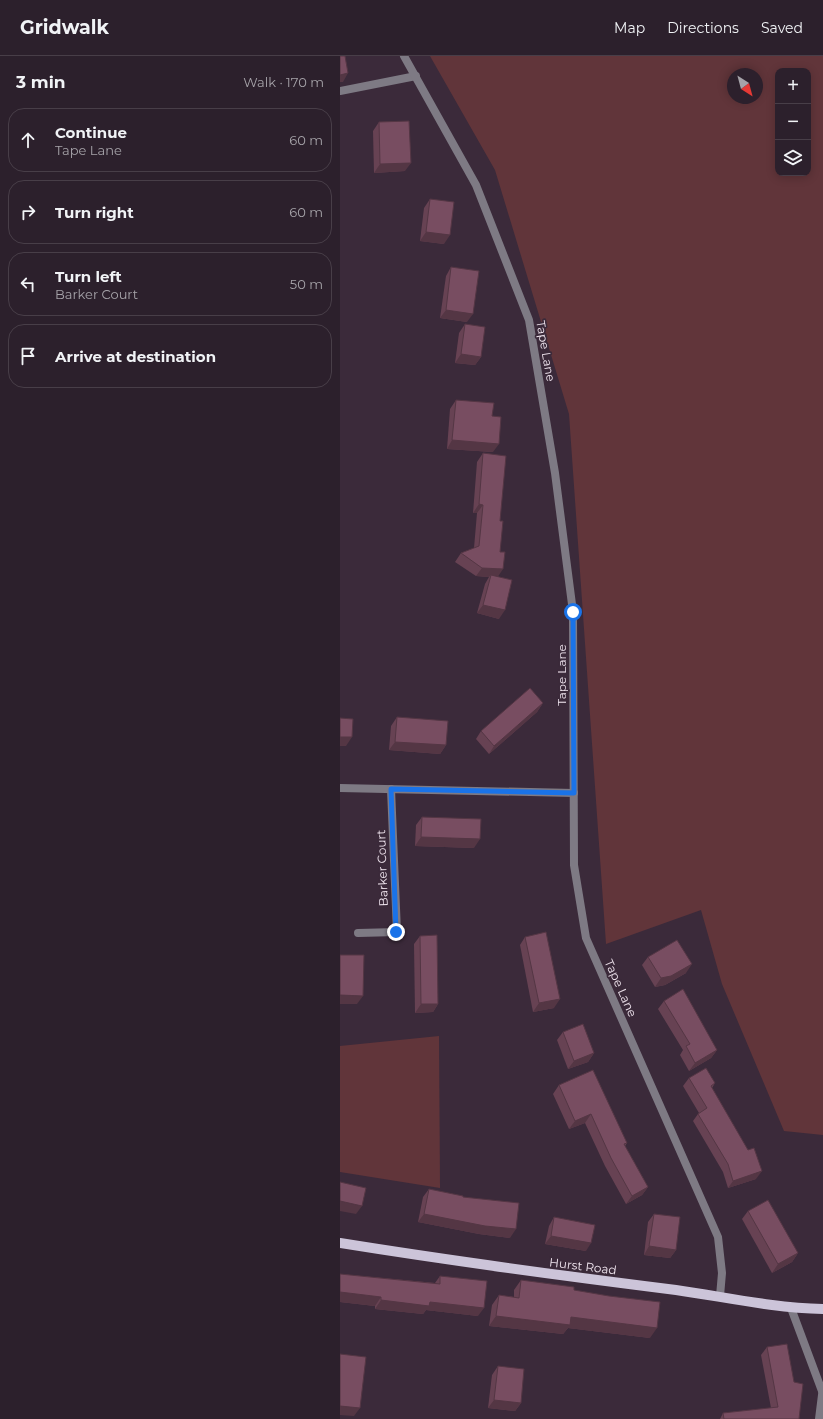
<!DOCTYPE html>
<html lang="en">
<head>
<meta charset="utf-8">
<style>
	body { margin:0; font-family:Montserrat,sans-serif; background:#382d38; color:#f1f3f6 }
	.controls { position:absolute; right:12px; top:12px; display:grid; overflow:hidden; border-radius:8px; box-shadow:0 2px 10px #0003 }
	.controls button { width:36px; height:36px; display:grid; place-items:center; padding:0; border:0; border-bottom:1px solid #483e48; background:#2c202c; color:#f1f3f6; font:20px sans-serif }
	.compass { position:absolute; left:387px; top:12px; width:36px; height:36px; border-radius:50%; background:#2c202c; box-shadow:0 2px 10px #0003; rotate:144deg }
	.stop { position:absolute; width:12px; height:12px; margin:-9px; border:3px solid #1a73e8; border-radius:50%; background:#fff }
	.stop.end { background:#1a73e8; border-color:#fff; box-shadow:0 1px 4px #0008 }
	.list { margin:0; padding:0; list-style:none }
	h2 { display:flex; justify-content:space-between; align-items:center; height:52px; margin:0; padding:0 16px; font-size:17px }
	h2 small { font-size:13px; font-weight:400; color:#a6a3a9 }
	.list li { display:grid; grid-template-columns:26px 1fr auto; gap:12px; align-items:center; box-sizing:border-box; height:64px; margin:0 8px 8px; padding:0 8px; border:1px solid #483e48; border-radius:16px }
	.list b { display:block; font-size:15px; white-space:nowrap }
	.list p { margin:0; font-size:13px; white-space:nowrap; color:#a6a3a9 }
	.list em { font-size:13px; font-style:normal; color:#a6a3a9 }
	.icon { flex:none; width:22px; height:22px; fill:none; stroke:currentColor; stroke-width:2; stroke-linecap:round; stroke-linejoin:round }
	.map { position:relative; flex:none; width:483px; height:1363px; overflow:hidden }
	header { display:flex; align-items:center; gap:24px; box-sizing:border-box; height:56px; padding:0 20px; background:#2c202c; border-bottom:1px solid #483e48 }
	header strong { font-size:19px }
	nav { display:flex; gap:22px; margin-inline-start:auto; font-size:14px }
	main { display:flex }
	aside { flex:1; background:#2c202c }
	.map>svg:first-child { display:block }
</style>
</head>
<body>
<header>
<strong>Gridwalk</strong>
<nav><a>Map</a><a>Directions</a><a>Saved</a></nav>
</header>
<main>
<aside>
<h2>3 min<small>Walk · 170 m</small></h2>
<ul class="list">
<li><svg class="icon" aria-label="ahead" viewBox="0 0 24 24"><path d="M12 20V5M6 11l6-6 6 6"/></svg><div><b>Continue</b><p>Tape Lane</p></div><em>60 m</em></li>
<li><svg class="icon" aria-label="right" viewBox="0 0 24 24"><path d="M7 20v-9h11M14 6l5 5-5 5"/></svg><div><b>Turn right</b></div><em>60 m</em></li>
<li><svg class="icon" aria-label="left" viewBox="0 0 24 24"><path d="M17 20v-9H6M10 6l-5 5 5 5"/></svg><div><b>Turn left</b><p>Barker Court</p></div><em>50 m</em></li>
<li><svg class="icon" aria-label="arrive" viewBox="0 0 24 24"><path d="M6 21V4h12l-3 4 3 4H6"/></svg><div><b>Arrive at destination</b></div></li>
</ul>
</aside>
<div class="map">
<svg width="483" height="1363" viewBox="0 0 483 1363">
	<rect width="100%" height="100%" fill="#3b2a3a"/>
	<g fill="#61353a" fill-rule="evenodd">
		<path d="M 90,0 L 483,0 L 483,1079 L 444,1075 L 382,928 L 361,854 L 266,888 L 229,358 L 155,114 ZM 438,15 L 468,15 L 468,117 L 438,117 ZM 393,18 L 417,18 L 417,42 L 393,42 Z"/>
		<path d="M 99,980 L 100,1132 L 0,1116 L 0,990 Z"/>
	</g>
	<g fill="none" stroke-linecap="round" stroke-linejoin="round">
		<path stroke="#7e7a84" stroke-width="8" d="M 0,35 L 76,20"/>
		<g stroke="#7e7a84" stroke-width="8">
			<path d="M 64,0 L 136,129 L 189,264 L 215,417 L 233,556 L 234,809 L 246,882 L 378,1181 L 382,1217 L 380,1240"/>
			<path d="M 0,732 L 234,737"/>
			<path d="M 18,877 L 57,876 L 51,733"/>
			<path d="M 451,1252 L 482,1335"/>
			<path d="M 479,1363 L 483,1331"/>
		</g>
		<path stroke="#ccc4d9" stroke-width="10" d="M 0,1187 C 112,1205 224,1220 336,1234 C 385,1241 433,1252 483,1253"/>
	</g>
	<g fill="#674253">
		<path d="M 39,66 L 65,115 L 34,117 L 33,75 Z"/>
		<path d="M 90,143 L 104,188 L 80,185 L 84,152 Z"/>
		<path d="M 111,211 L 127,266 L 100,262 L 106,220 Z"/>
		<path d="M 125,268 L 141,301 L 135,309 L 115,307 L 119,277 Z"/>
		<path d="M 116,344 L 152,360 L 153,396 L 107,393 L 110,353 Z"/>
		<path d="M 143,397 L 160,465 L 158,521 L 159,563 L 137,557 L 145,528 L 149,521 L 136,520 L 115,506 L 121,497 L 134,492 L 137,457 L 133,457 L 137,406 Z"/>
		<path d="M 203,647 L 197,656 L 149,698 L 136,683 L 141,675 Z"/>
		<path d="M 57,661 L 106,689 L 100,698 L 49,694 L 51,670 Z"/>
		<path d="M 82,761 L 134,792 L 75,790 L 76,769 Z"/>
		<path d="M 80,880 L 98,948 L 93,956 L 75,957 L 74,888 Z"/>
		<path d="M 185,881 L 214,952 L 193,956 L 180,889 Z"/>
		<path d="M 308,901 L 346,917 L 325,929 L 315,931 L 302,909 Z"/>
		<path d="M 324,945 L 377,994 L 371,1002 L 349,1015 L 340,999 L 343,994 L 318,953 Z"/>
		<path d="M 223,976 L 254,997 L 248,1006 L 228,1013 L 217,984 Z"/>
		<path d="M 349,1022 L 375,1027 L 372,1032 L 416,1123 L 388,1132 L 383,1116 L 353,1065 L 358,1058 L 359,1057 L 343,1030 Z"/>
		<path d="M 219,1029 L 287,1087 L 285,1090 L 308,1131 L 302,1139 L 286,1148 L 265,1110 L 245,1067 L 229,1073 L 213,1038 Z"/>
		<path d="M 89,1133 L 123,1141 L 170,1182 L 139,1178 L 78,1166 L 83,1141 Z"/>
		<path d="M 408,1155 L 458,1197 L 452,1206 L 432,1217 L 402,1163 Z"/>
		<path d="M 314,1158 L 336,1194 L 330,1202 L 304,1199 L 308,1166 Z"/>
		<path d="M 214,1161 L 246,1195 L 205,1188 L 209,1170 Z"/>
		<path d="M 0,1218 L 95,1227 L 100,1220 L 138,1260 L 86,1254 L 83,1258 L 35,1253 L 35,1250 L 0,1246 Z"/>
		<path d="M 181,1224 L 234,1234 L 310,1282 L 228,1272 L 223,1278 L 149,1270 L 152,1249 L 159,1239 L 174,1241 L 174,1234 Z"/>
		<path d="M 427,1291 L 459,1363 L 380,1363 L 383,1357 L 431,1352 L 421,1299 Z"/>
		<path d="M 158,1310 L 181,1347 L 175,1355 L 148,1352 L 152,1319 Z"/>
	</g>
	<g fill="#543644">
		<path d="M 8,17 L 3,26 L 0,26 L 0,19 Z"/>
		<path d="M 71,107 L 65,115 L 34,117 L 40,108 Z"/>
		<path d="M 86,176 L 110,179 L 104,188 L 80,185 Z"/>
		<path d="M 106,254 L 133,258 L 127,266 L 100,262 Z"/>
		<path d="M 121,298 L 141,301 L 135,309 L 115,307 Z"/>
		<path d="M 112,384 L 159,388 L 153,396 L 107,393 Z"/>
		<path d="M 139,448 L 143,449 L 137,457 L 133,457 Z"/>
		<path d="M 142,512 L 163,513 L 157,522 L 151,519 L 149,521 L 136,520 Z"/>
		<path d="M 143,549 L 165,554 L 159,563 L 137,557 Z"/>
		<path d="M 203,647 L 197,656 L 149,698 L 154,690 Z"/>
		<path d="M 0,681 L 12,681 L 6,690 L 0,690 Z"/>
		<path d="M 55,686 L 106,689 L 100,698 L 49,694 Z"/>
		<path d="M 81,781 L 140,783 L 134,792 L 75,790 Z"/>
		<path d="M 352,908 L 346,917 L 325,929 L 315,931 L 321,922 Z"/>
		<path d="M 0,939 L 23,940 L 17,948 L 0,948 Z"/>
		<path d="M 220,943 L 214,952 L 193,956 L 199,947 Z"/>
		<path d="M 81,948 L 98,948 L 93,956 L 75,957 Z"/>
		<path d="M 377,994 L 371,1002 L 349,1015 L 355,1007 Z"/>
		<path d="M 254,997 L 248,1006 L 228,1013 L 234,1005 Z"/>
		<path d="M 251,1058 L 245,1067 L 229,1073 L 235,1065 Z"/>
		<path d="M 422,1115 L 416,1123 L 388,1132 L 393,1125 Z"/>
		<path d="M 308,1131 L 302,1139 L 286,1148 L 292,1140 Z"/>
		<path d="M 0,1145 L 22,1150 L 16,1158 L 0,1155 Z"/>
		<path d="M 84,1158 L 176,1173 L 170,1182 L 139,1178 L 78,1166 Z"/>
		<path d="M 211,1180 L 251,1187 L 246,1195 L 205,1188 Z"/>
		<path d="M 309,1190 L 336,1194 L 330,1202 L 304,1199 Z"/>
		<path d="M 458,1197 L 452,1206 L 432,1217 L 438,1208 Z"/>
		<path d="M 0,1236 L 41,1241 L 35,1250 L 0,1246 Z"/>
		<path d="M 41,1244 L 90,1246 L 144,1252 L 138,1260 L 86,1254 L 83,1258 L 35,1253 Z"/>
		<path d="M 156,1260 L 231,1261 L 317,1272 L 310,1282 L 228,1272 L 223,1278 L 149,1270 Z"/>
		<path d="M 154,1344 L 181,1347 L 175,1355 L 148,1352 Z"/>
		<path d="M 0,1350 L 20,1352 L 14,1360 L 0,1359 Z"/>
	</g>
	<g fill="#784d61" stroke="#543644">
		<path d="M 0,0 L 5,0 L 8,17 L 0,19 Z"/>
		<path d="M 69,65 L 71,107 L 40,108 L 39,66 Z"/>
		<path d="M 90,143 L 114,146 L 110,179 L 86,176 Z"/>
		<path d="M 111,211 L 139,215 L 133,258 L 106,254 Z"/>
		<path d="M 125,268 L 145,271 L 141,301 L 121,298 Z"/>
		<path d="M 116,344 L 154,347 L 152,360 L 161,361 L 159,388 L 112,384 Z"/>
		<path d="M 143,397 L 166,400 L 160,465 L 163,465 L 160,496 L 165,496 L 163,513 L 142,512 L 121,497 L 139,490 L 143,449 L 139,448 Z"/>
		<path d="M 151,519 L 172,524 L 165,554 L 143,549 Z"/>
		<path d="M 190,632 L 203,647 L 154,690 L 141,675 Z"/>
		<path d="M 57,661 L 108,665 L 106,689 L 55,686 Z"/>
		<path d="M 0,662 L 13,663 L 12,681 L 0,681 Z"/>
		<path d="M 82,761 L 141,763 L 140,783 L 81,781 Z"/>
		<path d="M 206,876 L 220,943 L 199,947 L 185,881 Z"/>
		<path d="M 97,879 L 98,948 L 81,948 L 80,880 Z"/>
		<path d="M 337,884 L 352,908 L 331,920 L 321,922 L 308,901 Z"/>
		<path d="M 0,899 L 24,899 L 23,940 L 0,939 Z"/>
		<path d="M 343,933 L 377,994 L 355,1007 L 346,990 L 350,988 L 324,945 Z"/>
		<path d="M 243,968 L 254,997 L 234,1005 L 223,976 Z"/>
		<path d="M 366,1012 L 375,1027 L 371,1030 L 408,1094 L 414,1092 L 422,1115 L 393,1125 L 388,1108 L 358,1058 L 367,1052 L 349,1022 Z"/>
		<path d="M 253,1014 L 287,1087 L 284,1088 L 308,1131 L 292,1140 L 271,1102 L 251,1058 L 235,1065 L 219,1029 Z"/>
		<path d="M 0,1126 L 26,1132 L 22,1150 L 0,1145 Z"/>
		<path d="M 89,1133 L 123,1140 L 123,1141 L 179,1147 L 176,1173 L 145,1170 L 84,1158 Z"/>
		<path d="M 428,1144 L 458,1197 L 438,1208 L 408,1155 Z"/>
		<path d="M 314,1158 L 340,1161 L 336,1194 L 309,1190 Z"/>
		<path d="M 214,1161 L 255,1169 L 251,1187 L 211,1180 Z"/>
		<path d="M 0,1218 L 100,1228 L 100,1220 L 147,1225 L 144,1252 L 90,1246 L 89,1250 L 41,1244 L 41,1241 L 0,1236 Z"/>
		<path d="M 181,1224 L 234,1231 L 234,1234 L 269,1240 L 320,1246 L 317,1272 L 231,1261 L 230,1269 L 156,1260 L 159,1239 L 179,1242 Z"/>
		<path d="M 447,1288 L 454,1326 L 463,1328 L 459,1363 L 384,1363 L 383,1357 L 438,1351 L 427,1291 Z"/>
		<path d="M 0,1298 L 26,1301 L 20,1352 L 0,1350 Z"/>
		<path d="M 158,1310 L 184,1313 L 181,1347 L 154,1344 Z"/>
	</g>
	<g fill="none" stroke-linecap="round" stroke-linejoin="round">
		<path stroke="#1a73e8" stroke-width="5" d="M 56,876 L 51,733 L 234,737 L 233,556"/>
	</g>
	<g text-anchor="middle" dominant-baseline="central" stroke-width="3.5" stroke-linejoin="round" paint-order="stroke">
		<g font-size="12" fill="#f0e5ef" stroke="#3b2a3a">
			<text transform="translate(206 295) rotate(80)">Tape Lane</text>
			<text transform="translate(221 619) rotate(-90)">Tape Lane</text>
			<text transform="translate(42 812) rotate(-92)">Barker Court</text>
			<text transform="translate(281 932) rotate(66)">Tape Lane</text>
			<text transform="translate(243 1210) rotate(7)">Hurst Road</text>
		</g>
	</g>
</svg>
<div class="controls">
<button>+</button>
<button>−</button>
<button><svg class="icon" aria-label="layers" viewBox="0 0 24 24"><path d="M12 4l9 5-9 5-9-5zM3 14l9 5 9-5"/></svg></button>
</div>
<svg class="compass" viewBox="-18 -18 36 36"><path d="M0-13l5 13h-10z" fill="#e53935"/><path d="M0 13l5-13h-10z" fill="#a6a3a9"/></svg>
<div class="stop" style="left:233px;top:556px"></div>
<div class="stop end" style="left:56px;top:876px"></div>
</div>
</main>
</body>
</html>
